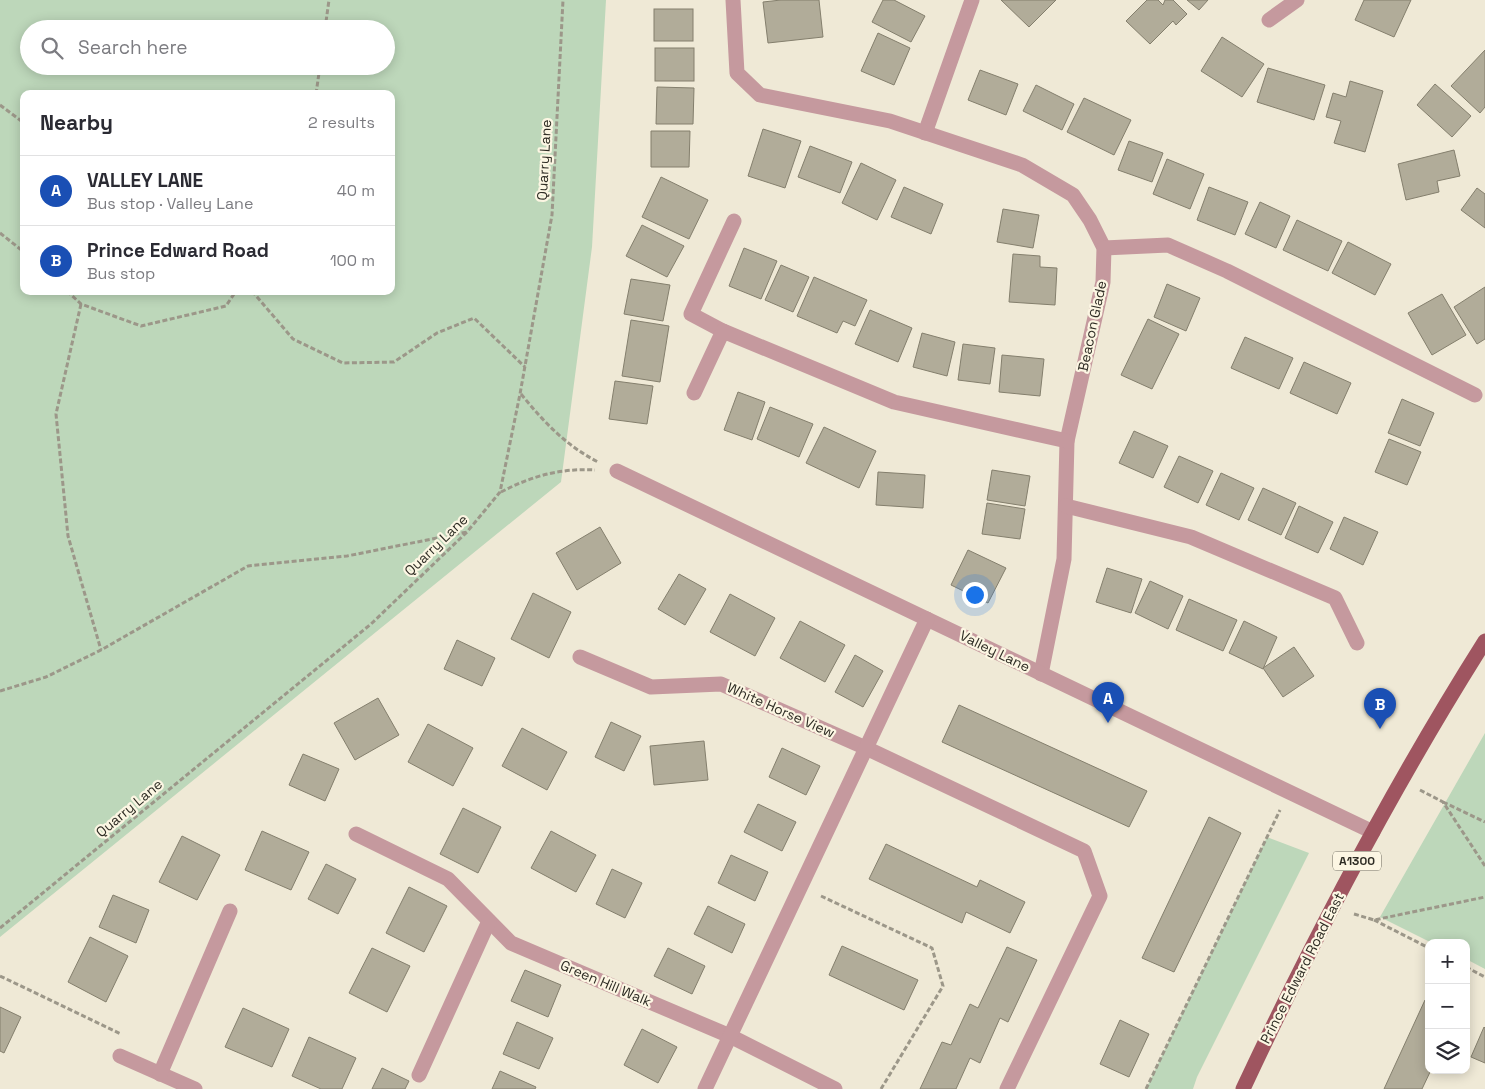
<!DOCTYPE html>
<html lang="en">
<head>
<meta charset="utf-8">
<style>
	body { margin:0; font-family:"Space Grotesk",sans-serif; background:#f2f2f3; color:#2b2b33 }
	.controls { position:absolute; right:15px; bottom:15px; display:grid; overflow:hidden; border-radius:10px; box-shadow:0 2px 12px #0003 }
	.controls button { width:45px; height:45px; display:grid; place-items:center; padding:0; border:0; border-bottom:1px solid #e1e1e2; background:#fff; color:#2b2b33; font:25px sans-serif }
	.you { position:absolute; left:974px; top:594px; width:18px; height:18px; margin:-12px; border:4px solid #fff; border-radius:50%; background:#1a73e8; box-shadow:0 0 0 8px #1a73e833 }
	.badge { display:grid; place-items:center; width:32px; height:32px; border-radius:50%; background:#ea580c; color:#fff; font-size:16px; font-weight:700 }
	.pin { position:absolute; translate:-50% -41px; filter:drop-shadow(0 1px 2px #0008) }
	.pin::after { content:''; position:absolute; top:26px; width:18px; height:15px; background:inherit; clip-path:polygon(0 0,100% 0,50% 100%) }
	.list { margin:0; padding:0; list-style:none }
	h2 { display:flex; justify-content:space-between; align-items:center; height:65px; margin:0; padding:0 20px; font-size:21px }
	h2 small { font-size:16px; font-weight:400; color:#7c7c81 }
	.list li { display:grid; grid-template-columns:32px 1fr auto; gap:15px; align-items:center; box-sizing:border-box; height:70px; padding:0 20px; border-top:1px solid #e1e1e2 }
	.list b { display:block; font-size:19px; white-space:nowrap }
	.list p { margin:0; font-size:16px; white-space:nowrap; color:#7c7c81 }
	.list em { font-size:16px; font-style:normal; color:#7c7c81 }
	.icon { flex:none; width:28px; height:28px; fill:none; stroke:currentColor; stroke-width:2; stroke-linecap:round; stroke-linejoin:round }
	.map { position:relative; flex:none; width:1485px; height:1089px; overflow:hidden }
	.search { position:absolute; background:#fff; box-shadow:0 2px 12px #0003; left:20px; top:20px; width:375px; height:55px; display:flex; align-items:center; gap:12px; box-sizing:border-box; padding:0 18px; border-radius:28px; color:#7c7c81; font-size:19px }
	.panel { position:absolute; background:#fff; box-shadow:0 2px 12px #0003; left:20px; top:90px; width:375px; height:205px; border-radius:10px }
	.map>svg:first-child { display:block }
</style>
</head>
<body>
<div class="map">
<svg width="1485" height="1089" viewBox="0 0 1485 1089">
	<rect width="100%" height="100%" fill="#efe9d6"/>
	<g fill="#bdd7ba" fill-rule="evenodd">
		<path d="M 0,0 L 606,0 L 592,247 L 561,482 L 0,937 ZM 29,29 L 386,29 L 386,66 L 29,66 ZM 24,94 L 391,94 L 391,291 L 24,291 Z"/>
		<path d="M 1485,733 L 1485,969 L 1466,959 L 1466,943 L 1432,943 L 1380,917 Z"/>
		<path d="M 1267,837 L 1309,853 L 1197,1077 L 1193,1089 L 1146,1089 Z"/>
	</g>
	<g fill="#b1ac99" stroke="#847f6d">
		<path d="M 781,0 L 819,0 L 823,37 L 768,43 L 763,2 Z"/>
		<path d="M 883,0 L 894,0 L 925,16 L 911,42 L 872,22 Z"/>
		<path d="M 1001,0 L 1056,0 L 1029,27 Z"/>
		<path d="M 1147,0 L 1158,0 L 1163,5 L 1165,0 L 1173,0 L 1187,14 L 1176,25 L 1173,21 L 1150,44 L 1126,21 Z"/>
		<path d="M 1187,0 L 1208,0 L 1199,10 Z"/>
		<path d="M 1364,0 L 1411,0 L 1394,37 L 1355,20 Z"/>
		<rect x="654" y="9" width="39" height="32"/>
		<path d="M 878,33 L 910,48 L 894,85 L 861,71 Z"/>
		<path d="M 1222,37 L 1264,64 L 1242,97 L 1201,71 Z"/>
		<rect x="655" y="48" width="39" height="33"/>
		<path d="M 1485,50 L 1485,107 L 1480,113 L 1451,86 Z"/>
		<path d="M 1268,68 L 1325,85 L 1314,120 L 1257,102 Z"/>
		<path d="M 980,70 L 1018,84 L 1006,115 L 968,100 Z"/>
		<path d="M 1350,81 L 1383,91 L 1365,152 L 1334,143 L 1341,121 L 1326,117 L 1333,93 L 1346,97 Z"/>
		<path d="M 1435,84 L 1471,116 L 1452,137 L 1417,105 Z"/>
		<path d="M 1036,85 L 1074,104 L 1062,130 L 1023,111 Z"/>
		<path d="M 657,87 L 694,88 L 693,124 L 656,124 Z"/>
		<path d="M 1084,98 L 1131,120 L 1114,155 L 1067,132 Z"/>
		<path d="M 763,129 L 801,141 L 785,188 L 748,176 Z"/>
		<path d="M 651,131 L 690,131 L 689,167 L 651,167 Z"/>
		<path d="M 1129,141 L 1163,153 L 1152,182 L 1118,170 Z"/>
		<path d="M 810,146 L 852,162 L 840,193 L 798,177 Z"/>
		<path d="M 1454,150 L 1460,176 L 1437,181 L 1439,192 L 1406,200 L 1398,164 Z"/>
		<path d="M 1167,159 L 1204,174 L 1190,209 L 1153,194 Z"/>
		<path d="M 861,163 L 896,180 L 877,220 L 842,203 Z"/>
		<path d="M 661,177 L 708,200 L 689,239 L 642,217 Z"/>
		<path d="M 904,187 L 943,204 L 931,234 L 891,217 Z"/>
		<path d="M 1209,187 L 1248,202 L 1235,235 L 1197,220 Z"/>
		<path d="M 1477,188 L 1485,194 L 1485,228 L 1461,210 Z"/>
		<path d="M 1260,202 L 1290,216 L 1276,248 L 1245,234 Z"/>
		<path d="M 1003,209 L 1039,215 L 1033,248 L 997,242 Z"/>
		<path d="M 1297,220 L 1342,241 L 1328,271 L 1283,250 Z"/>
		<path d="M 642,225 L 684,246 L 667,277 L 626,256 Z"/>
		<path d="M 1348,242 L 1391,264 L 1375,295 L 1332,273 Z"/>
		<path d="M 744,248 L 777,261 L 761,299 L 729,286 Z"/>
		<path d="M 1013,254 L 1040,256 L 1040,267 L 1057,268 L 1055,305 L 1009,302 Z"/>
		<path d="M 781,265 L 809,277 L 793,312 L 765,300 Z"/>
		<path d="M 814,277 L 867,300 L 855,326 L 843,321 L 837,333 L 797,316 Z"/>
		<path d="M 631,279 L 670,285 L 663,321 L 624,314 Z"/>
		<path d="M 1167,284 L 1200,298 L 1186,331 L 1154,317 Z"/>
		<path d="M 1485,287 L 1485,339 L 1477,344 L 1454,307 Z"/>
		<path d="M 1442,294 L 1466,335 L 1432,355 L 1408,313 Z"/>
		<path d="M 870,310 L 912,328 L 898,362 L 855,344 Z"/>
		<path d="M 1148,319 L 1179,334 L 1152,389 L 1121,375 Z"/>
		<path d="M 631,320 L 669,326 L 660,382 L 622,376 Z"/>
		<path d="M 922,333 L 955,342 L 947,376 L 913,367 Z"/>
		<path d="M 1245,337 L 1293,358 L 1279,389 L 1231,368 Z"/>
		<path d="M 963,344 L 995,348 L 990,384 L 958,380 Z"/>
		<path d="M 1002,355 L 1044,359 L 1040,396 L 999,392 Z"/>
		<path d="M 1304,362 L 1351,383 L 1337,414 L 1290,393 Z"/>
		<path d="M 615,381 L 653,386 L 647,424 L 609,419 Z"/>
		<path d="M 738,392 L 765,402 L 752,440 L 724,430 Z"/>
		<path d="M 1402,399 L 1434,413 L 1420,446 L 1388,433 Z"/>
		<path d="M 770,407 L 813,424 L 799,457 L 757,439 Z"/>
		<path d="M 824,427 L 876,451 L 859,488 L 806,463 Z"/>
		<path d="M 1134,431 L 1168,446 L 1153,478 L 1119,463 Z"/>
		<path d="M 1389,439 L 1421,452 L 1407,485 L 1375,472 Z"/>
		<path d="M 1179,456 L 1213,471 L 1198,503 L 1164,487 Z"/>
		<path d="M 992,470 L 1030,476 L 1025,506 L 987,500 Z"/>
		<path d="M 878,472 L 925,475 L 923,508 L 876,505 Z"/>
		<path d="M 1221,473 L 1254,488 L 1239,520 L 1206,505 Z"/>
		<path d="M 1263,488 L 1296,503 L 1281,535 L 1248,520 Z"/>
		<path d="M 987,503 L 1025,509 L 1020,539 L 982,534 Z"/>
		<path d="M 1299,506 L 1333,522 L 1318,553 L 1285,538 Z"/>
		<path d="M 1344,517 L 1378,532 L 1363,565 L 1330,549 Z"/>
		<path d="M 600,527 L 621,563 L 577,590 L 556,553 Z"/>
		<path d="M 968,550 L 1006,568 L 988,603 L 951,585 Z"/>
		<path d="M 1107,568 L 1142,579 L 1131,613 L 1096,602 Z"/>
		<path d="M 679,574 L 706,589 L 685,625 L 658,609 Z"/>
		<path d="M 1150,581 L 1183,596 L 1168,629 L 1135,613 Z"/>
		<path d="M 533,593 L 571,612 L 549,658 L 511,639 Z"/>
		<path d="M 730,594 L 775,618 L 755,656 L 710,632 Z"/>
		<path d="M 1189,599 L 1237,620 L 1223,651 L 1176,630 Z"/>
		<path d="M 800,621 L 845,645 L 825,682 L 780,658 Z"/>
		<path d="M 1244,621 L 1277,637 L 1263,669 L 1229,653 Z"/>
		<path d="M 457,640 L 495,658 L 482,686 L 444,669 Z"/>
		<path d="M 1294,647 L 1314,676 L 1283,697 L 1263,668 Z"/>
		<path d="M 855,655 L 883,671 L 863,707 L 835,692 Z"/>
		<path d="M 378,698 L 399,735 L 355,760 L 334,723 Z"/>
		<path d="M 959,705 L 1147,791 L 1129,827 L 942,742 Z"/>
		<path d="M 611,722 L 641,736 L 624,771 L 595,757 Z"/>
		<path d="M 428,724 L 473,748 L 453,786 L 408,762 Z"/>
		<path d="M 522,728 L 567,752 L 547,790 L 502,766 Z"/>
		<path d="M 704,741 L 708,780 L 654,785 L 650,746 Z"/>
		<path d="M 782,748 L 820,766 L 806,795 L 769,777 Z"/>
		<path d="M 303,754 L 339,769 L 325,801 L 289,785 Z"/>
		<path d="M 758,804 L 796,822 L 782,851 L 744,832 Z"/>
		<path d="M 463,808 L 501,827 L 478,873 L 440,854 Z"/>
		<path d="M 1209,817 L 1241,833 L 1174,972 L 1142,958 Z"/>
		<path d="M 262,831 L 309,852 L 291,890 L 245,870 Z"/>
		<path d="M 551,831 L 596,855 L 576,892 L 531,868 Z"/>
		<path d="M 182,836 L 220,855 L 197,900 L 159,882 Z"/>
		<path d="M 886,844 L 977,887 L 980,880 L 1025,902 L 1010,933 L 966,912 L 962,923 L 869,879 Z"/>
		<path d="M 731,855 L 768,872 L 755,901 L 718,883 Z"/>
		<path d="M 326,864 L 356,879 L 338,914 L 308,899 Z"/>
		<path d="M 612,869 L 642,883 L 625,918 L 596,904 Z"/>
		<path d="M 409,887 L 447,906 L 424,952 L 386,933 Z"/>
		<path d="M 113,895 L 149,910 L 136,943 L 99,927 Z"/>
		<path d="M 708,906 L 745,924 L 732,953 L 694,934 Z"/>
		<path d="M 90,937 L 128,956 L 106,1002 L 68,982 Z"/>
		<path d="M 842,946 L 918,980 L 904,1010 L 829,975 Z"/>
		<path d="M 1007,947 L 1037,960 L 1008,1022 L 1000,1018 L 980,1063 L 970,1058 L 956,1089 L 920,1089 L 942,1042 L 951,1045 L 970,1004 L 978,1008 Z"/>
		<path d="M 372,948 L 410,966 L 387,1012 L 349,993 Z"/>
		<path d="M 668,948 L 705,966 L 692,994 L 654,976 Z"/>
		<path d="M 525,970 L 561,985 L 548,1017 L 511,1001 Z"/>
		<path d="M 1425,1000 L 1429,1002 L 1429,1070 L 1431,1070 L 1422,1089 L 1384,1089 Z"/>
		<path d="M 0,1007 L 21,1017 L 4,1053 L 0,1051 Z"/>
		<path d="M 243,1008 L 289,1029 L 272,1067 L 225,1047 Z"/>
		<path d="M 1120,1020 L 1149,1034 L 1129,1077 L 1100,1064 Z"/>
		<path d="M 517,1022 L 553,1038 L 539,1069 L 503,1054 Z"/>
		<path d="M 1484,1027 L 1485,1028 L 1485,1063 L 1471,1057 Z"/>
		<path d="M 642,1029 L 677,1047 L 658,1083 L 624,1065 Z"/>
		<path d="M 309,1037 L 356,1058 L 342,1089 L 321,1089 L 292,1076 Z"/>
		<path d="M 382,1068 L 409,1081 L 405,1089 L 372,1089 Z"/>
		<path d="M 500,1071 L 536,1087 L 535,1089 L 492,1089 Z"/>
	</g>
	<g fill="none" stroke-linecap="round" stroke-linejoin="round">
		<g stroke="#9c9789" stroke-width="3" stroke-dasharray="5 2.5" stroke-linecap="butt">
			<path d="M 325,29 L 329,0"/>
			<path d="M 316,94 L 320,66"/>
			<path d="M 0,105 L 24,123"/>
			<path d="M 0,233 L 24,252"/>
			<path d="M 67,291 L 81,304 L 141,326 L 226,306 L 236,291"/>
			<path d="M 252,291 L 293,339 L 343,363 L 394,362 L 437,333 L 474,318 L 525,367"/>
			<path d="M 81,304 L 56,414 L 68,536 L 101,650"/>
			<path d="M 521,394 C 544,422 565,445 598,462"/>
			<path d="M 501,492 C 532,476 560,468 595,470"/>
			<path d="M 0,691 L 46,677 L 101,650 L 248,566 L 347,556 L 467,532"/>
			<path d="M 1420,790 L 1443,802 L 1485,866"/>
			<path d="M 1443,802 L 1485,822"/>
			<path d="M 821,896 L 932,948 L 943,986 L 881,1089"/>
			<path d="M 1354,914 L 1374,920 L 1485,897"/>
			<path d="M 1374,920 L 1429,948"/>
			<path d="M 0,928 L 371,624 L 467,532 L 500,492 L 520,394 L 552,215 L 563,0"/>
			<path d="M 1466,967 L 1485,977"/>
			<path d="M 0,976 L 121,1034"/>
			<path d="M 1146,1089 L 1280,810"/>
		</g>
		<g stroke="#c5999e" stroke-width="15">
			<path d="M 733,0 L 737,73 L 760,95 L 890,121 L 1022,165 L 1073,195 L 1090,220 L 1104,248 L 1103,282 L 1067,441 L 1064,559 L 1041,674"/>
			<path d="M 1269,20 L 1297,0"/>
			<path d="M 925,133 L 972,0"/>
			<path d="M 1104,248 L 1168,245 L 1227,271 L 1475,395"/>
			<path d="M 723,331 L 691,314 L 734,221"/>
			<path d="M 694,393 L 723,331 L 894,402 L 1067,441"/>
			<path d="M 617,471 L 1373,832"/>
			<path d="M 1066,506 L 1191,537 L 1335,598 L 1357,643"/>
			<path d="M 580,657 L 651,687 L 721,684 L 866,748 L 1084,851 L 1100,896 L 1007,1089"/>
			<path d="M 356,834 L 448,879 L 511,943 L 730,1036 L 835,1089"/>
			<path d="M 120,1056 L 195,1089"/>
			<path d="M 160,1074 L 230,911"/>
			<path d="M 419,1075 L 489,921"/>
			<path d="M 705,1089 L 927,619"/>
		</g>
		<path stroke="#9f5560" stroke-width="15" d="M 1243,1089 C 1315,935 1394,785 1485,641"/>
	</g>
	<g text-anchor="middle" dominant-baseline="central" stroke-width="4.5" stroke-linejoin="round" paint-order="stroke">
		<rect fill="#fcf6e3" stroke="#6c695d" stroke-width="1" x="1333" y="851.5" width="48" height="19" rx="4"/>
		<g font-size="12" font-weight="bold" fill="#2e2c24">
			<text x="1357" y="861">A1300</text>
		</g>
		<g font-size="14" fill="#2e2c24" stroke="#fcf6e3">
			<text transform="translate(544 160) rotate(-87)">Quarry Lane</text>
			<text transform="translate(1092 326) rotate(-78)">Beacon Glade</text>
			<text transform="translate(436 545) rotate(-44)">Quarry Lane</text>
			<text transform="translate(995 651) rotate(26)">Valley Lane</text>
			<text transform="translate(781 710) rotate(24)">White Horse View</text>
			<text transform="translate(129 808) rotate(-40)">Quarry Lane</text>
			<text transform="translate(1302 968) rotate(-63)">Prince Edward Road East</text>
			<text transform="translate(606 983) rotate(23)">Green Hill Walk</text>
		</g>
	</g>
</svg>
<div class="controls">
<button>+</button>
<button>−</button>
<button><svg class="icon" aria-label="layers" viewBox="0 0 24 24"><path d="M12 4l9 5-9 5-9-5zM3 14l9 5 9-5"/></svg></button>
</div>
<div class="you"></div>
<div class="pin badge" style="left:1108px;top:723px;background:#1a4fb4">A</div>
<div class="pin badge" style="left:1380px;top:729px;background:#1a4fb4">B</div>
<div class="search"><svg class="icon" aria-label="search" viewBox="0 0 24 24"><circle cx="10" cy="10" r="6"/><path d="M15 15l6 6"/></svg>Search here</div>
<section class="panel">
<h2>Nearby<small>2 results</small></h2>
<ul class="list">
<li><span class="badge" style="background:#1a4fb4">A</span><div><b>VALLEY LANE</b><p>Bus stop · Valley Lane</p></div><em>40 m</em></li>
<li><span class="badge" style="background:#1a4fb4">B</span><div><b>Prince Edward Road</b><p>Bus stop</p></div><em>100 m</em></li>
</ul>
</section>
</div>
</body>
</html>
